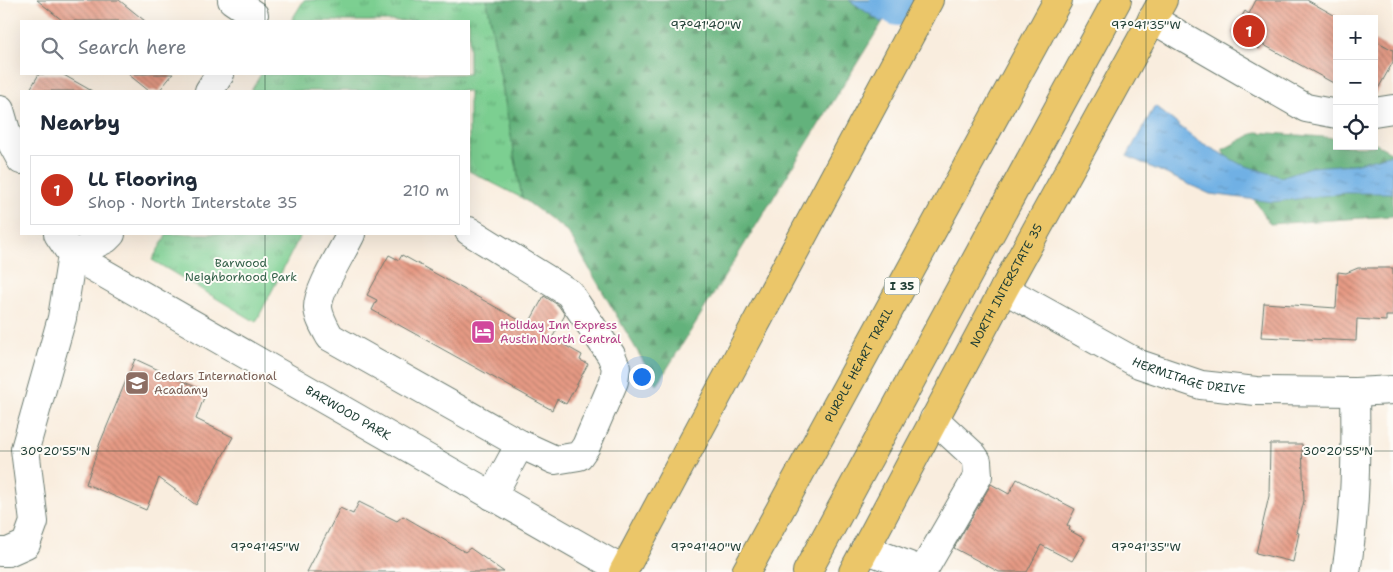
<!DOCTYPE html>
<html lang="en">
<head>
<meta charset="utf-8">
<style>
	body { margin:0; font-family:"Shantell Sans",sans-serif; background:#f6f6f7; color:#1f2937 }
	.controls { position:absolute; right:15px; top:15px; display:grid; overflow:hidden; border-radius:0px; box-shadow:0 5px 20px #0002 }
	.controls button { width:45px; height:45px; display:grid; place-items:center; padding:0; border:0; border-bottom:1px solid #e0e1e3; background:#fff; color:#1f2937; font:25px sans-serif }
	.you { position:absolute; left:641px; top:376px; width:18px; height:18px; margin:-12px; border:4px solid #fff; border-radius:50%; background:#1a73e8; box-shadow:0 0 0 8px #1a73e833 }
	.badge { display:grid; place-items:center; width:32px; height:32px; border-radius:50%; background:#c8321e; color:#fff; font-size:16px; font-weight:700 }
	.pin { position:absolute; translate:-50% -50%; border:2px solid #fff; box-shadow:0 1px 5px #0006 }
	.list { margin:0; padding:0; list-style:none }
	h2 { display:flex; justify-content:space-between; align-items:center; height:65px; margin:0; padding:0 20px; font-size:21px }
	h2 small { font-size:16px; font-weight:400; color:#747a83 }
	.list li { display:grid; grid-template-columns:32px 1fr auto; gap:15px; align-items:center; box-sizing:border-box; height:70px; margin:0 10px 10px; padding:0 10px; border:1px solid #e0e1e3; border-radius:0px }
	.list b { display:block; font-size:19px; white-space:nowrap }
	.list p { margin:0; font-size:16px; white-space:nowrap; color:#747a83 }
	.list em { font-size:16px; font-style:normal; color:#747a83 }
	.icon { flex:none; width:28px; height:28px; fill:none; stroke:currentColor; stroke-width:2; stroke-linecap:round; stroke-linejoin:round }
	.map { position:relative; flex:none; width:1393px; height:572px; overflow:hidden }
	.search { position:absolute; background:#fff; box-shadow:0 5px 20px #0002; left:20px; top:20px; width:450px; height:55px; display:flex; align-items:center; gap:12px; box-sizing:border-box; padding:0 18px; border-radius:0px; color:#747a83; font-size:19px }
	.panel { position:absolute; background:#fff; box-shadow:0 5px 20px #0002; left:20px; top:90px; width:450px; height:145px; border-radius:0px }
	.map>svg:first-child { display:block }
</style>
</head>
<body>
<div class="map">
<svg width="1393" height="572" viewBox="0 0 1393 572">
	<defs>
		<pattern id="grass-tufts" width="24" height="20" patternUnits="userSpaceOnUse" patternTransform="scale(1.25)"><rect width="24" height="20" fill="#7bcf91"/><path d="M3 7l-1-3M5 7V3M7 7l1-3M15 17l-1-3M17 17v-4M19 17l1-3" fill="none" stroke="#64a977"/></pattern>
		<pattern id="forest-firs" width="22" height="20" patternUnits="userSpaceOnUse" patternTransform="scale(1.25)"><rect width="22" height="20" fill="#64b27b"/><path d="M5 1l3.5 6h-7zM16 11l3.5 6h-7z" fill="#529266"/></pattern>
		<pattern id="water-ripples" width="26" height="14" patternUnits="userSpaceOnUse" patternTransform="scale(1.25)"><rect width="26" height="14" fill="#70b0e4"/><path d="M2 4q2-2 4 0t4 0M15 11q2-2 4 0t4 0" fill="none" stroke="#5b90ba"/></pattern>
		<pattern id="building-back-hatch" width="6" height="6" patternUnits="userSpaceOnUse" patternTransform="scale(1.25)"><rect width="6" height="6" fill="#e69a84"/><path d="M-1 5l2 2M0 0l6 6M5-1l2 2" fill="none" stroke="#ba7f6d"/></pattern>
	</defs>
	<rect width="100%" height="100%" fill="#fdfcf7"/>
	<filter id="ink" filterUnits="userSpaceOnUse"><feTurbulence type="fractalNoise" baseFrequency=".02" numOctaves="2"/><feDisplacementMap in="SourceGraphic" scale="10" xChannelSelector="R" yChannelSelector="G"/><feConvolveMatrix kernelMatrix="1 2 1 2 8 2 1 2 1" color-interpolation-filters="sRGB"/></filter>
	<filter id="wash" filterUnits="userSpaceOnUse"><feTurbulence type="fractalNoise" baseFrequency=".0096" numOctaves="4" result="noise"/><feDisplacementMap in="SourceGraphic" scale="20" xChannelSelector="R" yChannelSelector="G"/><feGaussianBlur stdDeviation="1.12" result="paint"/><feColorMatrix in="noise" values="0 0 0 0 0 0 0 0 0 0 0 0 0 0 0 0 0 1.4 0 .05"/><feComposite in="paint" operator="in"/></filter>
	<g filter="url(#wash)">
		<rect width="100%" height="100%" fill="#f9edde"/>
		<g fill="url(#grass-tufts)" stroke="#4d8662">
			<path d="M 304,0 L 487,0 L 522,198 L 469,171 L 469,91 L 251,91 L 261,74 L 469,74 L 469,21 L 291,21 Z"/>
			<path d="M 167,234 L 301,234 L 256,322 L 152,260 Z"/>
		</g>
		<g fill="url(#forest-firs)" stroke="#427858">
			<path d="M 487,0 L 895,0 L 882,23 L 657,385 L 568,232 L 522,198 Z"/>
			<path d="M 1256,132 L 1337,138 L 1337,146 L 1374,146 L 1374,143 L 1393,153 L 1393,216 L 1270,224 L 1222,150 Z"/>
		</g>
		<g fill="url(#water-ripples)" stroke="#48768c">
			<path d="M 849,0 L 895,0 L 882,23 Z"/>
			<path d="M 1155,106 L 1197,140 L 1240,164 L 1281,177 L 1310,167 L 1353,164 L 1393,154 L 1393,193 L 1345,193 L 1273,202 L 1210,194 L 1127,156 Z"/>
		</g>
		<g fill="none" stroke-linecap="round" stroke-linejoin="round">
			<path stroke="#70b0e4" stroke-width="40" d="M 890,0 L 898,6"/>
		</g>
		<g id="blocks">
			<g fill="url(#building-back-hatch)">
				<path d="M 37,0 L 119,0 L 145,21 L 63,21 Z"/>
				<path d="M 1256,0 L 1307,0 L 1341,19 L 1337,19 L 1337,85 L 1262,44 L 1259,49 L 1232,33 L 1245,11 L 1249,14 Z"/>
				<path d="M 1374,40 L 1393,50 L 1393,62 L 1374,96 Z"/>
				<path d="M 39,74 L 62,74 L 92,91 L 29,91 Z"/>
				<path d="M 128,74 L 173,74 L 159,91 L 149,91 Z"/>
				<path d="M 389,255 L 399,260 L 402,255 L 528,325 L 544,296 L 558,305 L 565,315 L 552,338 L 582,355 L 580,360 L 588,364 L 566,404 L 557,399 L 552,410 L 372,310 L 377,300 L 367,295 Z"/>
				<path d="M 1358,268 L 1393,268 L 1393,316 L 1386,316 L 1386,321 L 1357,319 L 1356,341 L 1261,337 L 1264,303 L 1336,308 L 1338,272 L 1346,273 Z"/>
				<path d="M 135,359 L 206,392 L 196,419 L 233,437 L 196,505 L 159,478 L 146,510 L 86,484 L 100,443 Z"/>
				<path d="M 1270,444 L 1302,444 L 1304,501 L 1296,532 L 1299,533 L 1293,562 L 1256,553 L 1269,496 Z"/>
				<path d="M 1017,479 L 1075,509 L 1067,525 L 1070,527 L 1069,530 L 1085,539 L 1072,561 L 1041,545 L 1027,572 L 999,572 L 954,548 L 991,484 L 1009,494 Z"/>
				<path d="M 359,502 L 397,521 L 403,516 L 465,552 L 470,548 L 504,572 L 307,572 L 340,508 L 353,514 Z"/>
			</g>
		</g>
	</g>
	<g filter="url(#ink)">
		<use href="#blocks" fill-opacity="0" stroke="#6b7b70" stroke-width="1"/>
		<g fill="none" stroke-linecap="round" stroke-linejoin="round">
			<defs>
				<g id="minor">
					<path d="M 232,0 L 254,15"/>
					<path d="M 1152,19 L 1306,108 L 1337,114"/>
					<path d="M 209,91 L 220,74"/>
					<path d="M 0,110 L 7,134 L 21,160"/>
					<path d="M 1374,112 L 1393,109"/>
					<path d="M 351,234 C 343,251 317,291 318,308 C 319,318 325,328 330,337 L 520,444 L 555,460 L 579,456 L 586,446 L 614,381 L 616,367 L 611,355 L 569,293 L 469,231"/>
					<path id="s1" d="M 72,255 L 624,571"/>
					<path d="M 72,255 L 106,239 L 111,234"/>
					<path id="s2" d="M 1004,289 L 1139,364 L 1201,385 L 1256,391 L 1355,392 L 1393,390"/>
					<path d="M 492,496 L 520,444"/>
					<path d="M 865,549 L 923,571 L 978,476 L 977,461 L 973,455 L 934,419"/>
					<path d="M 0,552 L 8,552 L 26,544 L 34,522 L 25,449 L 62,318 L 72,255 L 58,234"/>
					<path d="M 1346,572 C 1356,512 1356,453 1355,392"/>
				</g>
				<g id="major">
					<path d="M 623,572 L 929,0"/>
					<path id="s3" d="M 853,572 L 1004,289 L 1163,0"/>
				</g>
				<g id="highway">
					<path id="s4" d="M 746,572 L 1058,0"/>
					<path d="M 807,572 L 1117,0"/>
				</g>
			</defs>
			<use href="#minor" stroke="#6b7b70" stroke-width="30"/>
			<use href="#major" stroke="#6b7b70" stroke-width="30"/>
			<use href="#highway" stroke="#6b7b70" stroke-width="30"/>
			<use href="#minor" stroke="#fff" stroke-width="28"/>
			<use href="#major" stroke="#ebc669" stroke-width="28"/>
			<use href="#highway" stroke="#ebc669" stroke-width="28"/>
		</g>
	</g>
	<path fill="none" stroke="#1f3d34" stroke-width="1" stroke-opacity="0.45" d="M 265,0 L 265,21M 706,0 L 706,572M 1146,0 L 1146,572M 265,74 L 265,91M 265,234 L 265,572M 0,451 L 1393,451"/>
	<defs>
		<symbol id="hotel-square" viewBox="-11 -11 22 22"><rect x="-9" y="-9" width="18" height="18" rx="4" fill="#d1479c" stroke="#fdfcf7"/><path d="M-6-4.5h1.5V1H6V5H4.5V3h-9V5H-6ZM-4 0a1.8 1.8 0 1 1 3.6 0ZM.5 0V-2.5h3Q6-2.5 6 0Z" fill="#fff"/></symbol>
		<symbol id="school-square" viewBox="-11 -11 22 22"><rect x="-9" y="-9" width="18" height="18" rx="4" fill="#8d6e63" stroke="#fdfcf7"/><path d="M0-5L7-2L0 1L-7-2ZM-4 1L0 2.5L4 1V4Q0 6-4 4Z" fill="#fff"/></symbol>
	</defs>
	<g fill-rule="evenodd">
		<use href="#hotel-square" x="469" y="318" width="28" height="28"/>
		<use href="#school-square" x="123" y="369" width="28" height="28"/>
	</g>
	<g text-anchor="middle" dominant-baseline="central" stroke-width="4" stroke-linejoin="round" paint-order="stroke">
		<rect fill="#fdfcf7" stroke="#62766e" stroke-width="1" x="884.5" y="277.5" width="35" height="17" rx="4"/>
		<g font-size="11" font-weight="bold" fill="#1f3d34">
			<text x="902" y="286">I 35</text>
		</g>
		<g font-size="12" fill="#36624b" stroke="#fdfcf7">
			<text x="241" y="263">Barwood<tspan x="241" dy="14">Neighborhood Park</tspan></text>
		</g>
		<g font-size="12" fill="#1f3d34" stroke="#fdfcf7">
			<text stroke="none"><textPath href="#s3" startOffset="325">NORTH INTERSTATE 35</textPath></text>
			<text stroke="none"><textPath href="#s4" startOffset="236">PURPLE HEART TRAIL</textPath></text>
			<text stroke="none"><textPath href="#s2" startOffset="206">HERMITAGE DRIVE</textPath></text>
			<text stroke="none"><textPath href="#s1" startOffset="318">BARWOOD PARK</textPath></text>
		</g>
		<g font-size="12" fill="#b23c85" stroke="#fdfcf7" text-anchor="start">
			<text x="500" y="325">Holiday Inn Express<tspan x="500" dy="14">Austin North Central</tspan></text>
		</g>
		<g font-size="12" fill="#785e54" stroke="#fdfcf7" text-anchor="start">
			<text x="154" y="376">Cedars International<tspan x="154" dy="14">Acadamy</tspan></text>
		</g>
	</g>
	<g font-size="12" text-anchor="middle" fill="#1f3d34" stroke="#fdfcf7" stroke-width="4" stroke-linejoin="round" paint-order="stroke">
		<text x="706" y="29">97°41'40"W</text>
		<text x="1146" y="29">97°41'35"W</text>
		<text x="55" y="455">30°20'55"N</text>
		<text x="1338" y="455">30°20'55"N</text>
		<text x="265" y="551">97°41'45"W</text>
		<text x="706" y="551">97°41'40"W</text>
		<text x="1146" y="551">97°41'35"W</text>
	</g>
</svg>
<div class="controls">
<button>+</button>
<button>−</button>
<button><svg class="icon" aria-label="locate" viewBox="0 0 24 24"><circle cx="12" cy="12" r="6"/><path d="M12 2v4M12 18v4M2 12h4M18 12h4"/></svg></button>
</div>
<div class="you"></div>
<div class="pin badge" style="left:1249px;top:31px">1</div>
<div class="search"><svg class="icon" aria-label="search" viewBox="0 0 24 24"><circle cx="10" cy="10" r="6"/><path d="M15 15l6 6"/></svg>Search here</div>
<section class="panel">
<h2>Nearby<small></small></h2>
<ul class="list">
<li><span class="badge">1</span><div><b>LL Flooring</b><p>Shop · North Interstate 35</p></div><em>210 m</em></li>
</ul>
</section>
</div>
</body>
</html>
